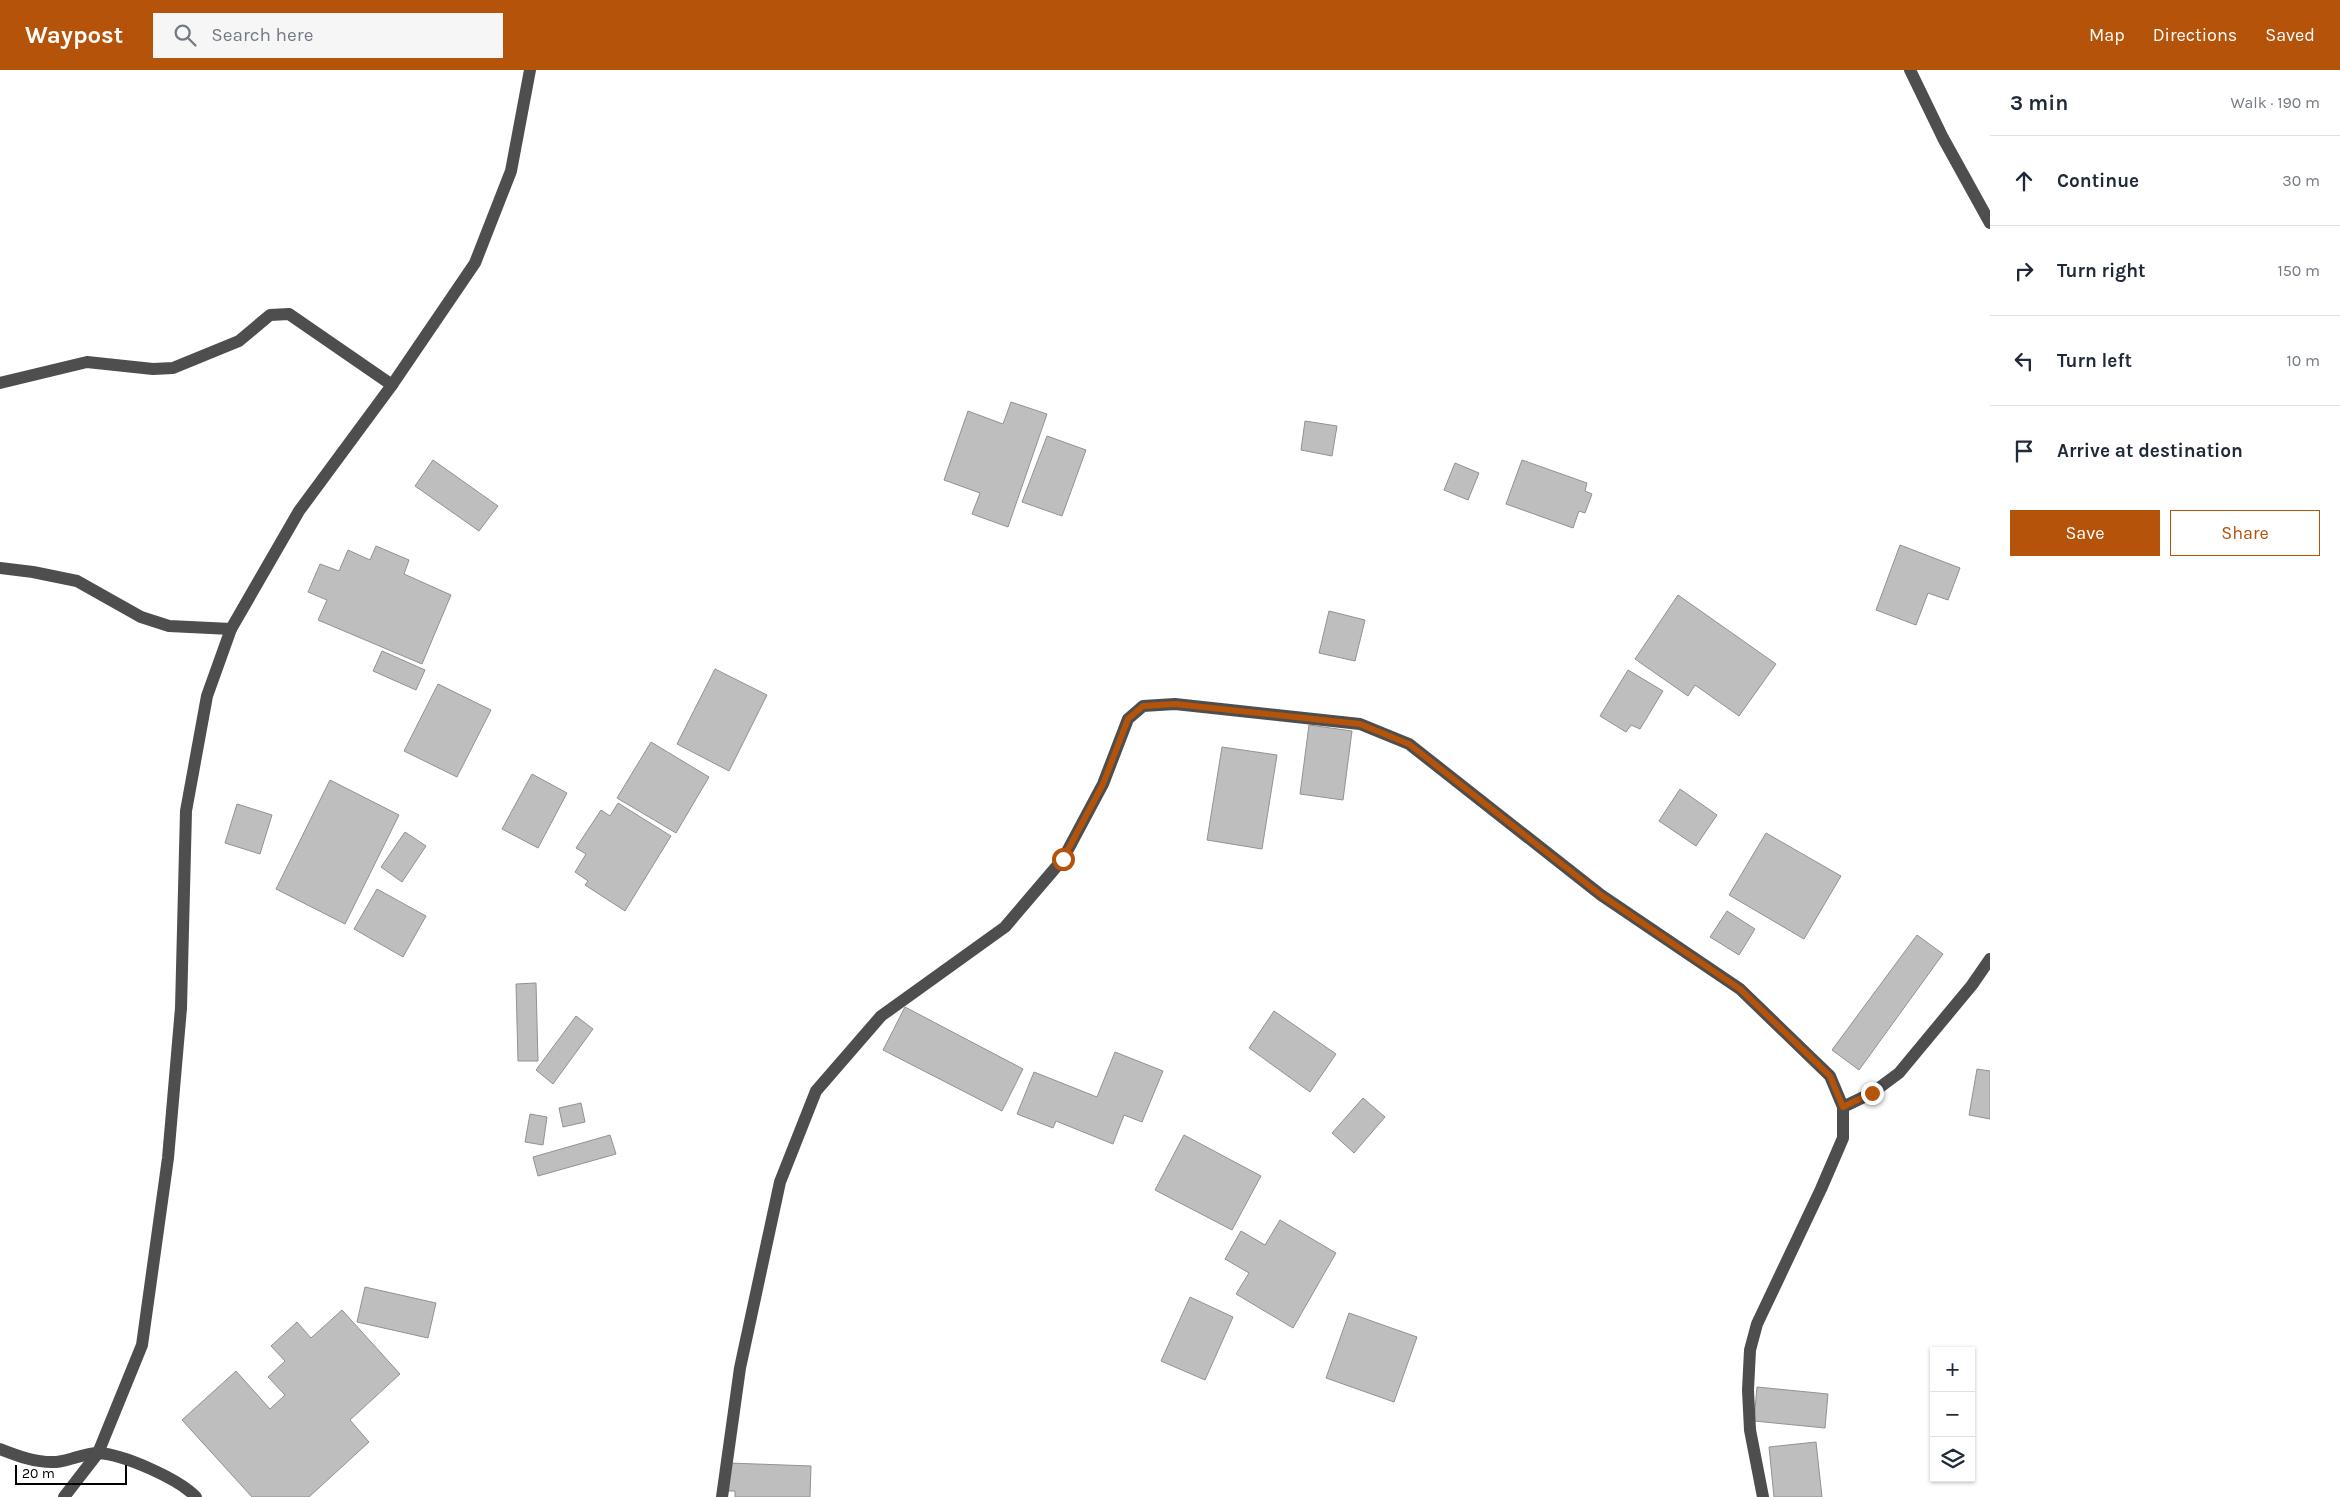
<!DOCTYPE html>
<html lang="en">
<head>
<meta charset="utf-8">
<style>
	body { margin:0; font-family:Karla,sans-serif; background:#f6f6f7; color:#1f2937 }
	.controls { position:absolute; right:15px; bottom:15px; display:grid; overflow:hidden; border-radius:0px; box-shadow:0 1px 4px #0004 }
	.controls button { width:45px; height:45px; display:grid; place-items:center; padding:0; border:0; border-bottom:1px solid #e0e1e3; background:#fff; color:#1f2937; font:25px sans-serif }
	.scale { position:absolute; left:15px; bottom:12px; width:112px; box-sizing:border-box; padding-left:5px; border:2px solid #000; border-top:0; font-size:14px; line-height:18px; white-space:nowrap; color:#000; -webkit-text-stroke:4px #fff; paint-order:stroke }
	.stop { position:absolute; width:15px; height:15px; margin:-11px; border:4px solid #b45309; border-radius:50%; background:#fff }
	.stop.end { background:#b45309; border-color:#fff; box-shadow:0 1px 5px #0008 }
	.list { margin:0; padding:0; list-style:none }
	h2 { display:flex; justify-content:space-between; align-items:center; height:65px; margin:0; padding:0 20px; font-size:21px }
	h2 small { font-size:16px; font-weight:400; color:#747a83 }
	.list li { display:grid; grid-template-columns:32px 1fr auto; gap:15px; align-items:center; box-sizing:border-box; height:90px; padding:0 20px; border-top:1px solid #e0e1e3 }
	.list b { display:block; font-size:19px; white-space:nowrap }
	.list em { font-size:16px; font-style:normal; color:#747a83 }
	.actions { display:flex; gap:10px; padding:15px 20px }
	.actions a { flex:1; padding:11px 0; border:1px solid #b45309; border-radius:0px; text-align:center; font-size:18px; color:#b45309 }
	.actions .main { background:#b45309; color:#fff }
	.icon { flex:none; width:28px; height:28px; fill:none; stroke:currentColor; stroke-width:2; stroke-linecap:round; stroke-linejoin:round }
	.map { position:relative; flex:none; width:1990px; height:1427px; overflow:hidden }
	header { display:flex; align-items:center; gap:30px; box-sizing:border-box; height:70px; padding:0 25px; background:#b45309; color:#fff }
	header strong { font-size:24px }
	nav { display:flex; gap:28px; margin-inline-start:auto; font-size:18px }
	.search { width:350px; height:45px; background:#f6f6f7; display:flex; align-items:center; gap:12px; box-sizing:border-box; padding:0 18px; border-radius:0px; color:#747a83; font-size:19px }
	main { display:flex }
	aside { flex:1; background:#fff }
	.map>svg:first-child { display:block }
</style>
</head>
<body>
<header>
<strong>Waypost</strong>
<div class="search"><svg class="icon" aria-label="search" viewBox="0 0 24 24"><circle cx="10" cy="10" r="6"/><path d="M15 15l6 6"/></svg>Search here</div>
<nav><a>Map</a><a>Directions</a><a>Saved</a></nav>
</header>
<main>
<div class="map">
<svg width="1990" height="1427" viewBox="0 0 1990 1427">
	<rect width="100%" height="100%" fill="#fff"/>
	<g fill="#bebebe" stroke="#929292">
		<path d="M 1011,332 L 1047,344 L 1008,457 L 972,444 L 980,423 L 944,410 L 968,341 L 1003,354 Z"/>
		<path d="M 1305,351 L 1337,356 L 1332,386 L 1301,380 Z"/>
		<path d="M 1047,366 L 1086,380 L 1062,446 L 1022,432 Z"/>
		<path d="M 433,390 L 498,436 L 479,461 L 415,416 Z"/>
		<path d="M 1522,390 L 1587,413 L 1585,421 L 1592,424 L 1585,443 L 1579,441 L 1573,458 L 1506,434 Z"/>
		<path d="M 1455,393 L 1479,403 L 1468,430 L 1444,420 Z"/>
		<path d="M 1900,475 L 1960,498 L 1948,530 L 1928,523 L 1916,555 L 1876,540 Z"/>
		<path d="M 376,476 L 409,490 L 404,504 L 451,525 L 422,594 L 318,550 L 327,530 L 308,522 L 320,494 L 339,501 L 348,480 L 370,490 Z"/>
		<path d="M 1678,525 L 1776,594 L 1739,646 L 1695,615 L 1688,626 L 1635,589 Z"/>
		<path d="M 1329,541 L 1365,550 L 1355,591 L 1319,583 Z"/>
		<path d="M 382,581 L 425,600 L 416,620 L 373,601 Z"/>
		<path d="M 715,599 L 767,625 L 729,701 L 677,674 Z"/>
		<path d="M 1628,600 L 1663,621 L 1640,659 L 1631,655 L 1626,662 L 1600,646 Z"/>
		<path d="M 438,614 L 491,640 L 457,707 L 404,681 Z"/>
		<path d="M 1309,655 L 1352,661 L 1343,730 L 1300,724 Z"/>
		<path d="M 651,672 L 709,707 L 676,763 L 617,728 Z"/>
		<path d="M 1222,677 L 1277,685 L 1262,779 L 1207,770 Z"/>
		<path d="M 532,704 L 567,723 L 538,778 L 502,759 Z"/>
		<path d="M 330,710 L 399,745 L 345,854 L 276,819 Z"/>
		<path d="M 1680,719 L 1717,745 L 1696,776 L 1659,751 Z"/>
		<path d="M 618,733 L 671,766 L 625,841 L 585,815 L 588,811 L 575,802 L 586,784 L 576,778 L 601,740 L 610,746 Z"/>
		<path d="M 237,734 L 272,745 L 260,784 L 225,773 Z"/>
		<path d="M 405,762 L 426,776 L 402,812 L 381,797 Z"/>
		<path d="M 1766,763 L 1841,806 L 1804,869 L 1729,825 Z"/>
		<path d="M 377,819 L 426,846 L 403,887 L 354,859 Z"/>
		<path d="M 1727,841 L 1755,859 L 1739,885 L 1710,867 Z"/>
		<path d="M 1917,865 L 1943,884 L 1859,1000 L 1832,980 Z"/>
		<path d="M 536,913 L 538,991 L 518,991 L 516,914 Z"/>
		<path d="M 905,937 L 1023,999 L 1002,1041 L 883,980 Z"/>
		<path d="M 1274,941 L 1336,984 L 1310,1022 L 1249,978 Z"/>
		<path d="M 576,946 L 593,959 L 553,1014 L 536,1000 Z"/>
		<path d="M 1115,982 L 1163,1001 L 1142,1052 L 1124,1045 L 1113,1074 L 1056,1051 L 1053,1058 L 1017,1044 L 1034,1002 L 1097,1027 Z"/>
		<path d="M 1977,999 L 1990,1001 L 1990,1049 L 1969,1045 Z"/>
		<path d="M 1363,1028 L 1385,1047 L 1354,1083 L 1332,1063 Z"/>
		<path d="M 581,1033 L 585,1052 L 563,1057 L 559,1038 Z"/>
		<path d="M 530,1044 L 547,1047 L 543,1075 L 525,1072 Z"/>
		<path d="M 610,1065 L 616,1084 L 538,1106 L 533,1087 Z"/>
		<path d="M 1184,1065 L 1261,1106 L 1232,1160 L 1155,1120 Z"/>
		<path d="M 1280,1150 L 1336,1183 L 1293,1258 L 1236,1224 L 1249,1203 L 1225,1189 L 1241,1161 L 1265,1175 Z"/>
		<path d="M 365,1217 L 436,1233 L 428,1268 L 357,1252 Z"/>
		<path d="M 1190,1227 L 1233,1247 L 1205,1310 L 1161,1291 Z"/>
		<path d="M 342,1240 L 400,1304 L 350,1350 L 369,1372 L 309,1427 L 252,1427 L 182,1350 L 236,1301 L 270,1339 L 285,1325 L 268,1307 L 285,1291 L 271,1276 L 297,1252 L 311,1268 Z"/>
		<path d="M 1349,1243 L 1417,1267 L 1394,1332 L 1326,1308 Z"/>
		<path d="M 1757,1317 L 1828,1324 L 1825,1358 L 1754,1351 Z"/>
		<path d="M 1816,1372 L 1822,1427 L 1774,1427 L 1769,1377 Z"/>
		<path d="M 729,1393 L 811,1396 L 810,1427 L 735,1427 L 735,1421 L 728,1421 Z"/>
	</g>
	<g fill="none" stroke-linecap="round" stroke-linejoin="round">
		<g stroke="#4e4e4e" stroke-width="12">
			<path d="M 1910,0 L 1943,68 L 1990,153"/>
			<path d="M 0,313 L 87,292 L 153,299 L 173,298 L 239,271 L 270,245 L 289,244 L 392,315"/>
			<path d="M 0,498 L 33,502 L 77,511 L 141,547 L 169,556 L 231,559"/>
			<path d="M 1843,1037 L 1872,1023 L 1899,1003 L 1972,915 L 1990,889"/>
			<path d="M 0,1379 C 18,1386 36,1393 56,1392 C 70,1391 84,1383 98,1383 C 123,1384 179,1409 196,1427"/>
			<path d="M 64,1427 L 98,1383 L 142,1275 L 168,1088 L 181,938 L 186,741 L 207,626 L 231,559 L 299,441 L 392,315 L 475,193 L 511,101 L 530,0"/>
			<path d="M 722,1427 L 740,1298 L 780,1112 L 816,1021 L 881,946 L 1005,857 L 1063,789 L 1103,714 L 1128,649 L 1143,636 L 1175,634 L 1360,654 L 1409,674 L 1601,825 L 1740,919 L 1830,1006 L 1843,1037 L 1843,1068 L 1821,1119 L 1757,1254 L 1750,1280 L 1748,1320 L 1750,1360 L 1763,1427"/>
		</g>
	</g>
	<g fill="none" stroke-linecap="round" stroke-linejoin="round">
		<path stroke="#b45309" stroke-width="6" d="M 1063,789 L 1103,714 L 1128,649 L 1143,636 L 1175,634 L 1360,654 L 1409,674 L 1601,825 L 1740,919 L 1830,1006 L 1843,1037 L 1872,1023"/>
	</g>
</svg>
<div class="controls">
<button>+</button>
<button>−</button>
<button><svg class="icon" aria-label="layers" viewBox="0 0 24 24"><path d="M12 4l9 5-9 5-9-5zM3 14l9 5 9-5"/></svg></button>
</div>
<div class="scale">20 m</div>
<div class="stop" style="left:1063px;top:789px"></div>
<div class="stop end" style="left:1872px;top:1023px"></div>
</div>
<aside>
<h2>3 min<small>Walk · 190 m</small></h2>
<ul class="list">
<li><svg class="icon" aria-label="ahead" viewBox="0 0 24 24"><path d="M12 20V5M6 11l6-6 6 6"/></svg><div><b>Continue</b></div><em>30 m</em></li>
<li><svg class="icon" aria-label="right" viewBox="0 0 24 24"><path d="M7 20v-9h11M14 6l5 5-5 5"/></svg><div><b>Turn right</b></div><em>150 m</em></li>
<li><svg class="icon" aria-label="left" viewBox="0 0 24 24"><path d="M17 20v-9H6M10 6l-5 5 5 5"/></svg><div><b>Turn left</b></div><em>10 m</em></li>
<li><svg class="icon" aria-label="arrive" viewBox="0 0 24 24"><path d="M6 21V4h12l-3 4 3 4H6"/></svg><div><b>Arrive at destination</b></div></li>
</ul>
<div class="actions"><a class="main">Save</a><a>Share</a></div>
</aside>
</main>
</body>
</html>
